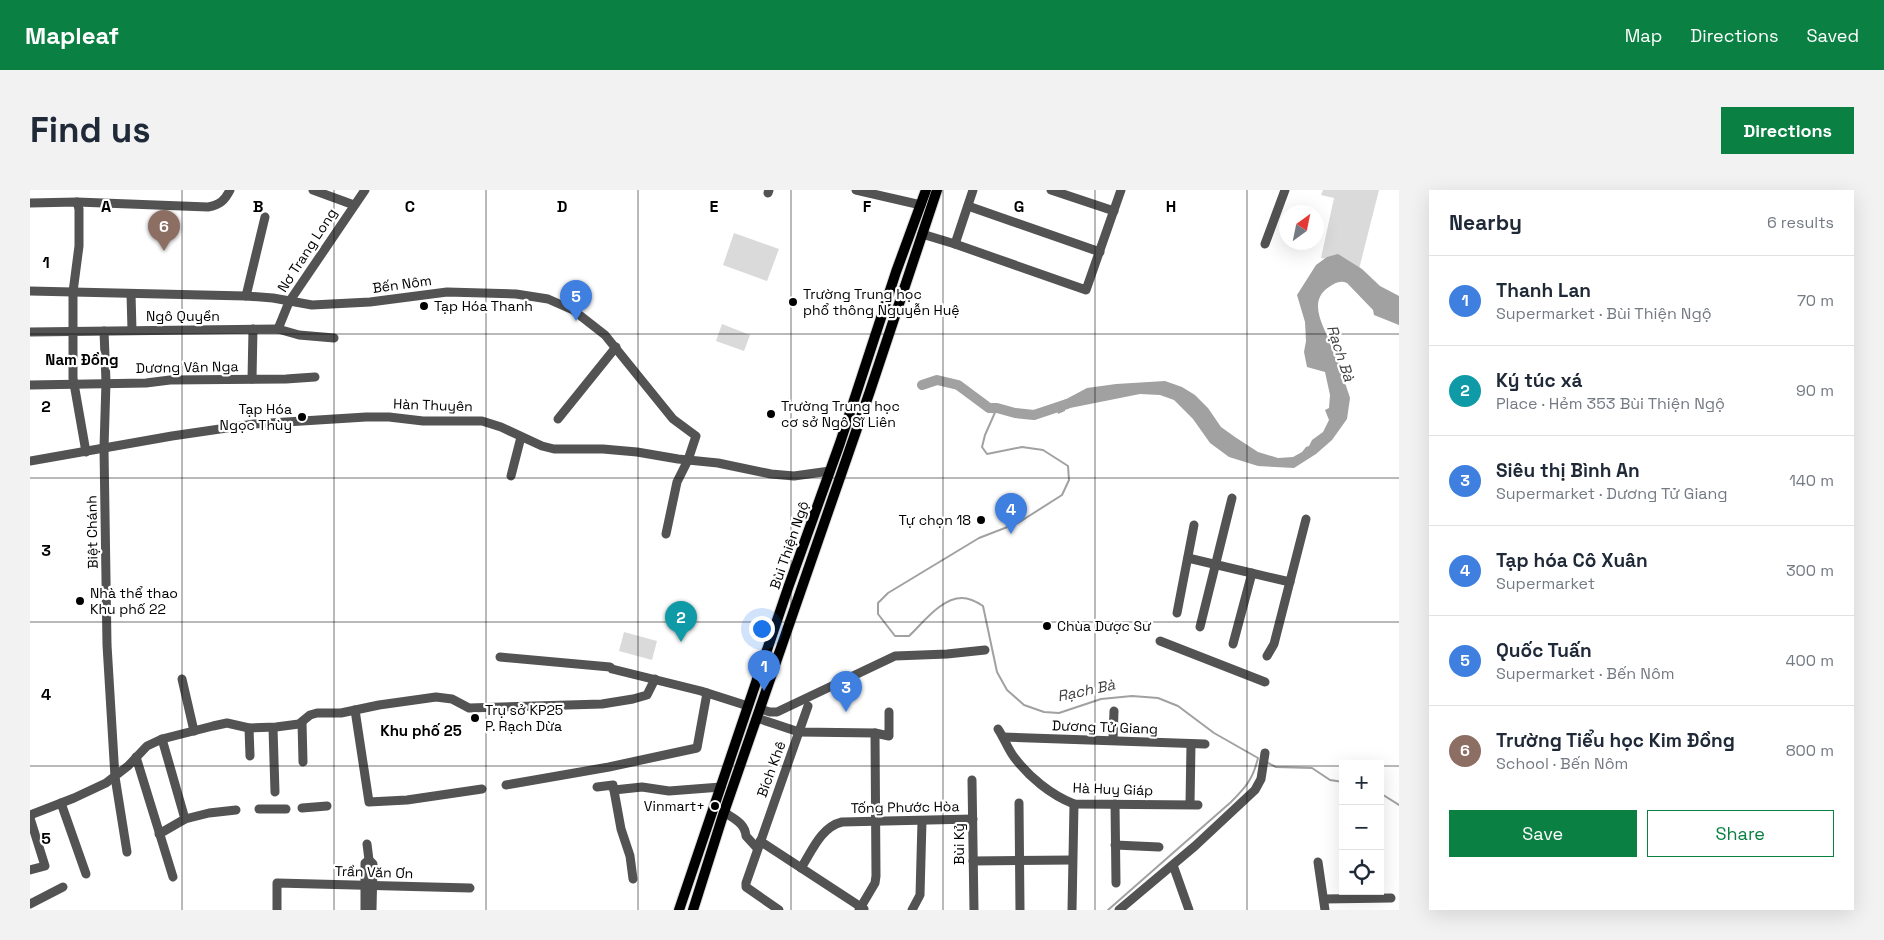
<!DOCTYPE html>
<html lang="en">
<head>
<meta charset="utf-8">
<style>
	body { margin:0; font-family:"Space Grotesk",sans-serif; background:#f2f2f3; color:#1f2937 }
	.controls { position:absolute; right:15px; bottom:15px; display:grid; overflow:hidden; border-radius:0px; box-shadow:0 5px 20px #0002 }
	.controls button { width:45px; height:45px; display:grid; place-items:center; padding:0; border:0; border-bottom:1px solid #e0e1e3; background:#fff; color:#1f2937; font:25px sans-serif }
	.compass { position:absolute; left:1249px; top:15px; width:45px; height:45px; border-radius:50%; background:#fff; box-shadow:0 5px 20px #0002; rotate:33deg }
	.you { position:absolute; left:731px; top:438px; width:18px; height:18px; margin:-12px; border:4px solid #fff; border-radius:50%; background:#1a73e8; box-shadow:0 0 0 8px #1a73e833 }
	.badge { display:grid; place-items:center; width:32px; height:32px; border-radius:50%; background:#0b8043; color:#fff; font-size:16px; font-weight:700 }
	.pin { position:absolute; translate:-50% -41px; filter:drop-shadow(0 1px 2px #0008) }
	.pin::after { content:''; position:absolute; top:26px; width:18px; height:15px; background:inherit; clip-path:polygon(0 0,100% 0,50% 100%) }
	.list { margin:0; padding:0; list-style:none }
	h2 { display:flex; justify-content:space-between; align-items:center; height:65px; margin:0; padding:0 20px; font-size:21px }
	h2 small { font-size:16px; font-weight:400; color:#747a83 }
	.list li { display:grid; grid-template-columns:32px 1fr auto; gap:15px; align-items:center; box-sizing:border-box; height:90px; padding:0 20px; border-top:1px solid #e0e1e3 }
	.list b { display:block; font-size:19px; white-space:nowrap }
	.list p { margin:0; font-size:16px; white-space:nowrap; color:#747a83 }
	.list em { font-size:16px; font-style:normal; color:#747a83 }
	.actions { display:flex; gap:10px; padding:15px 20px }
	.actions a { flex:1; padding:11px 0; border:1px solid #0b8043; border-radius:0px; text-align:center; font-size:18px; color:#0b8043 }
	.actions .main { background:#0b8043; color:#fff }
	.icon { flex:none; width:28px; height:28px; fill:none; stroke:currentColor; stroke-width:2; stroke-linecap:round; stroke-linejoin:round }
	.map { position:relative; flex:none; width:1369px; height:720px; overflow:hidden; border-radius:0px }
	header { display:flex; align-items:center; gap:30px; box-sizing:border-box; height:70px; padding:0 25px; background:#0b8043; color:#fff }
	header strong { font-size:24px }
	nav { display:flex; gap:28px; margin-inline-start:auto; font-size:18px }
	.intro { display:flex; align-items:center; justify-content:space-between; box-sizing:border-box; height:120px; padding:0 30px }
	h1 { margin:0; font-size:35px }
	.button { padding:12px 22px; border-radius:0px; background:#0b8043; color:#fff; font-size:18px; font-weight:700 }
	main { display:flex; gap:30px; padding:0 30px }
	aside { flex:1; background:#fff; border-radius:0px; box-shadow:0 5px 20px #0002 }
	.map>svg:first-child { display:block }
</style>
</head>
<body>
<header>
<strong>Mapleaf</strong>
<nav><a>Map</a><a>Directions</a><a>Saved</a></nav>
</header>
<div class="intro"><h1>Find us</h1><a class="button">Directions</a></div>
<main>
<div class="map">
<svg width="1369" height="720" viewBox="0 0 1369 720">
	<rect width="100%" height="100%" fill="#fff"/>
	<g fill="#dadada">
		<path d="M 1293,0 L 1349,0 L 1328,83 L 1304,70 L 1291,68 L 1304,8 L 1291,5 Z"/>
		<path d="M 704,43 L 749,59 L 737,91 L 693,75 Z"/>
		<path d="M 692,134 L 720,145 L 714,161 L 686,151 Z"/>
		<path d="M 594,442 L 627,451 L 622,470 L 589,461 Z"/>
	</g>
	<path fill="#a1a1a1" d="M 1308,64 L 1332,79 L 1350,96 L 1369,106 L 1369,135 L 1344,125 L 1343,120 L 1317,93 C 1310,90 1305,93 1299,97 C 1276,112 1295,138 1302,157 L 1304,159 L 1320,208 L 1317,229 L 1302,250 L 1286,264 L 1264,278 L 1228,276 L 1199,267 L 1180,253 L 1163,229 L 1144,210 L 1130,205 L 1110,204 L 1035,219 L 1035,221 L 1028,224 L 1025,215 L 1057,198 L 1086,194 L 1135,191 L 1152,197 L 1165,205 L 1178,218 L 1191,237 L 1205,247 L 1228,262 L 1248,268 L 1263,267 L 1272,262 L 1276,257 L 1279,256 L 1282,250 L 1293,242 L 1299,230 L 1295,220 L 1299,218 L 1300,205 L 1295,182 L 1277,177 L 1274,162 L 1276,151 L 1275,132 L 1267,105 L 1286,75 L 1297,67 Z"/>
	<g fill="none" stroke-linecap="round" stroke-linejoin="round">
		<g stroke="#a1a1a1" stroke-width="2">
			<path d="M 967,218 L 955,245 L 952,257 L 957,264 L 992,257 L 1013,260 L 1038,276 L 1039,290 L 1032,305 L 988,333 L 949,348 L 858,403 L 848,413 L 848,424 L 865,446 L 879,446 C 893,433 911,408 932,408 C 940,408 947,412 953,416 L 967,482 L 977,500 L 994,515 L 1014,522 L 1029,523 L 1071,509 L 1102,506 L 1128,508 L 1148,516 L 1184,543 L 1228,568 C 1223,589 1216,597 1201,612 L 1078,720"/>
			<path d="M 1238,573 L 1246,577 L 1282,578 L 1300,590 L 1313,592"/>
			<path d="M 1350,603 L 1369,615"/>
		</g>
		<path stroke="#a1a1a1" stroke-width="10" d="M 892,195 L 907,190 L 928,195 L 959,218 L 967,218 L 985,223 L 1004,225 L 1037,214"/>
		<defs>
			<g id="major">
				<path d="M 649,720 L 758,398 L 810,253 L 866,82 L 896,0"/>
				<path d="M 663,720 L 694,622 L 840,201 L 907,0"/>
			</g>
		</defs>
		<use href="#major" stroke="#dbdbdb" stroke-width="12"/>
		<g stroke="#535353" stroke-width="9">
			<path d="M 283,0 L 324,15"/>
			<path d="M 826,0 L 891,15"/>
			<path d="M 1021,0 L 1084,21"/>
			<path d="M 738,3 L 739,0"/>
			<path d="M 47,12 L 49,19 L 49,56 L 43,102 L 43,188 L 56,262"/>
			<path d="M 0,13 L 47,12 L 178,17 C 190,15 195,10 200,0"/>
			<path d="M 938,16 L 1070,62"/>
			<path d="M 892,44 L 925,54 L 1056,100 L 1091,0"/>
			<path d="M 925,54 L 943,0"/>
			<path d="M 1235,54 L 1255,0"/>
			<path d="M 0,101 L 216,106 L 243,108 L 282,115 L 340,112 L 417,102 L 486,104 L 518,109 L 543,120 L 575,145 L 643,229 L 666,246 L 658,270 L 647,292 L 636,344"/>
			<path d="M 101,104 L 102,140"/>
			<path d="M 216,106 L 235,27"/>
			<path d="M 248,139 L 259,112 L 335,0"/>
			<path d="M 74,141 L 76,192 L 74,258 L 77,455 L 85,587 L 97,662"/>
			<path d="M 0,142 L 248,139 L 269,145 L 304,148"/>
			<path d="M 222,189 L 223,139"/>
			<path d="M 0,195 L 116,193 L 140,190 L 256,189 L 285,187"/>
			<path d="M 528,229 L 586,157"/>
			<path d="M 0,271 L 142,246 L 224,234 L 336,227 L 359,227 L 393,231 L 452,231 L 471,237 L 512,256 L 524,259 L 573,259 L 607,262 L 648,269 L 688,273 L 741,284 L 764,286 L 800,281"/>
			<path d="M 481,286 L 491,247"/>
			<path d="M 1158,368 L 1260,392"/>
			<path d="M 1147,423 L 1164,335"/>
			<path d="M 1170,437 L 1202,308"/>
			<path d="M 1130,451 L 1235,492"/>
			<path d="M 1203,454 L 1222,383"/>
			<path d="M 1237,466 L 1244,454 L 1276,329"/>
			<path d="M 470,467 L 580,477 L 582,479 L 671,501 L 718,516"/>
			<path d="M 152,489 L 164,541"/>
			<path d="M 730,519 L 740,522 L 747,522 L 865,466 L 917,464 L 955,460"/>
			<path d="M 325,520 L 339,612 L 377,610 L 452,599"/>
			<path d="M 727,528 L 769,542 L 845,543 L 859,546 L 859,522"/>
			<path d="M 272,532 L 273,572"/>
			<path d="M 219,538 L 220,566"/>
			<path d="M 243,538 L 245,602"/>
			<path d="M 968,539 C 974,548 978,559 984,567 C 999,587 1021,605 1044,614 L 1168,615"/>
			<path d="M 973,547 L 1175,554"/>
			<path d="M 132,549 L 155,629"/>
			<path d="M 1083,550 L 1084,521"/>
			<path d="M 106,567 L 143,687"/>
			<path d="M 942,590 L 944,720"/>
			<path d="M 476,595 L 579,577 L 667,558 L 677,503"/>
			<path d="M 567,597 L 583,595 L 591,639 L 600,666 L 603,689"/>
			<path d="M 584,600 L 612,597 L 639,601 L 691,597"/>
			<path d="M 31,613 L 56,684"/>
			<path d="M 989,613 L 990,720"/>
			<path d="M 1085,614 L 1086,693"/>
			<path d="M 1160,614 L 1161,554"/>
			<path d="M 272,618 L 297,616"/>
			<path d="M 229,619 L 256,619"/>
			<path d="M 694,622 C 704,629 715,633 716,646 L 727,658"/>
			<path d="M 0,625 L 44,608 L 76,593 L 98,576 L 117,556 L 132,549 L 183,536 L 197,533 L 219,538 L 246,537 L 269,534 L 280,525 L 287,523 L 311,523 L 349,515 L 406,507 L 422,509 L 439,518 L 572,514 L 603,509 L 617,505 L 625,489"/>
			<path d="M 0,628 L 15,676 L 0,680"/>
			<path d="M 129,644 L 155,629 L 179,623 L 206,620"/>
			<path d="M 730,651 L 834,719"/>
			<path d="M 337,654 L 339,670 L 343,674 L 342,720"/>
			<path d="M 1085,655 L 1129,657"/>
			<path d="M 943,671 L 1042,670"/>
			<path d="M 1288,672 L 1295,720"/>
			<path d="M 1143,675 L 1159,720"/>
			<path d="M 771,678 C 782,661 791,637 812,632 L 943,629"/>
			<path d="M 1294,709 L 1361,708"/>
			<path d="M 0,714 L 33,697"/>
			<path d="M 247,720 L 247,693 L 440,698"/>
			<path d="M 335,720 L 335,673 L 339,670"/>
			<path d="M 749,720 L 716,697 L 716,693 L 778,516"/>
			<path d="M 829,720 L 845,693 L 846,686 L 845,543"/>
			<path d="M 882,720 L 890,705 L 892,631"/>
			<path d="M 1042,720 L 1044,614"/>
			<path d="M 1089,720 L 1165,656 L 1225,600 L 1231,589 L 1235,563"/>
		</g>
		<use href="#major" stroke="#000" stroke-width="10"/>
	</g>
	<path fill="none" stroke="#000" stroke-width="1" stroke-opacity="0.55" d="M 152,0 L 152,720M 304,0 L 304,720M 456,0 L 456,720M 608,0 L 608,720M 761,0 L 761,720M 913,0 L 913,720M 1065,0 L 1065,720M 1217,0 L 1217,720M 0,144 L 1369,144M 0,288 L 1369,288M 0,432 L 1369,432M 0,576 L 1313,576M 1350,576 L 1369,576"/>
	<g fill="#000" stroke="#fff" stroke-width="2">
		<circle cx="763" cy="112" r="5"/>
		<circle cx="394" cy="116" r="5"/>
		<circle cx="741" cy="224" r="5"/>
		<circle cx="272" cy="227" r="5"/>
		<circle cx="951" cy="330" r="5"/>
		<circle cx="50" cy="411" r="5"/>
		<circle cx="1017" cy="436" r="5"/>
		<circle cx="445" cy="528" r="5"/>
		<circle cx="685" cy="616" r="5"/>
	</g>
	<g text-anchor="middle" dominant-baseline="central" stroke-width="4.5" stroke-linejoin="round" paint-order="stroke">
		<g font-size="14" fill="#000" stroke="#fff">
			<text transform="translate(277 60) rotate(-57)">Nơ Trang Long</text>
			<text transform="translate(372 94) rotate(-8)">Bến Nôm</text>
			<text x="153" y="126">Ngô Quyền</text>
			<text transform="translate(157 177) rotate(-1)">Dương Vân Nga</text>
			<text transform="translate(403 215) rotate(2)">Hàn Thuyên</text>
			<text transform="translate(62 342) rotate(-91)">Biệt Chánh</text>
			<text transform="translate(759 355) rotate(-71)">Bùi Thiện Ngộ</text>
			<text transform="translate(1075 537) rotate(2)">Dương Tử Giang</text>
			<text transform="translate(741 579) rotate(-70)">Bích Khê</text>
			<text transform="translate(1083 599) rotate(2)">Hà Huy Giáp</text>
			<text transform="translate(875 617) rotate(-1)">Tống Phước Hòa</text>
			<text transform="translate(929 654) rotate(-90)">Bùi Kỷ</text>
			<text transform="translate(344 682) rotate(2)">Trần Văn Ơn</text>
		</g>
		<g font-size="14" fill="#000" stroke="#fff" text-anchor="start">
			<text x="773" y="104">Trường Trung học<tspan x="773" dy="16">phổ thông Nguyễn Huệ</tspan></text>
			<text x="404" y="116">Tạp Hóa Thanh</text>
			<text x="751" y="216">Trường Trung học<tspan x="751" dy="16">cơ sở Ngô Sĩ Liên</tspan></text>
			<text x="262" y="219" text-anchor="end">Tạp Hóa<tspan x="262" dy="16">Ngọc Thùy</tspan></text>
			<text x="941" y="330" text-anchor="end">Tự chọn 18</text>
			<text x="60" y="403">Nhà thể thao<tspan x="60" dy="16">Khu phố 22</tspan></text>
			<text x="1027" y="436">Chùa Dược Sư</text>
			<text x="455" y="520">Trụ sở KP25<tspan x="455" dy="16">P. Rạch Dừa</tspan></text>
			<text x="675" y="616" text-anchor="end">Vinmart+</text>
		</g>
		<g font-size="15" font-style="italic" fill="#424242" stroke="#fff">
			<text transform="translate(1311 163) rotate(72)">Rạch Bà</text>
			<text transform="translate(1056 500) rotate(-12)">Rạch Bà</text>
		</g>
		<g font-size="15" font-weight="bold" fill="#000" stroke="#fff">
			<text x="52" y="169">Nam Đồng</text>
			<text x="391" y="540">Khu phố 25</text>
		</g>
	</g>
	<g font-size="16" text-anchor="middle" font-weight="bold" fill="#000" stroke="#fff" stroke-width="4.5" stroke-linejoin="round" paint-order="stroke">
		<text x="76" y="22">A</text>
		<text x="228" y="22">B</text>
		<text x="380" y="22">C</text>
		<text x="532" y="22">D</text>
		<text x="684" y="22">E</text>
		<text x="837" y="22">F</text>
		<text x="989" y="22">G</text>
		<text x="1141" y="22">H</text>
		<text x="16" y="78">1</text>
		<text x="16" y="222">2</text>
		<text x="16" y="366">3</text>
		<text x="16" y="510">4</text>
		<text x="16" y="654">5</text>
	</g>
</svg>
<div class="controls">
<button>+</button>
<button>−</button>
<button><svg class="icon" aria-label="locate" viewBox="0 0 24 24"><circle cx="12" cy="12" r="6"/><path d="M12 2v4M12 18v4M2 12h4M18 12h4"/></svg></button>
</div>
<svg class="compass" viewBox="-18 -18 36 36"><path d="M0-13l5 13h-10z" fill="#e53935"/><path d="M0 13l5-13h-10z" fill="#747a83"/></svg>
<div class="you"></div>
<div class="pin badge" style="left:734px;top:501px;background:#3f7fe0">1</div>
<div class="pin badge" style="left:651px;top:452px;background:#0f9aa8">2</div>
<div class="pin badge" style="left:816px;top:522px;background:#3f7fe0">3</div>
<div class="pin badge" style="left:981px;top:344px;background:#3f7fe0">4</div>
<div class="pin badge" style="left:546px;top:131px;background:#3f7fe0">5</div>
<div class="pin badge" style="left:134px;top:61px;background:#8d6e63">6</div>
</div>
<aside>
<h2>Nearby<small>6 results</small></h2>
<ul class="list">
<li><span class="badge" style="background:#3f7fe0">1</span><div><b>Thanh Lan</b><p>Supermarket · Bùi Thiện Ngộ</p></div><em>70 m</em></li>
<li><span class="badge" style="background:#0f9aa8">2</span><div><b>Ký túc xá</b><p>Place · Hẻm 353 Bùi Thiện Ngộ</p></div><em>90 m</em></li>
<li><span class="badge" style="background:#3f7fe0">3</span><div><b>Siêu thị Bình An</b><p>Supermarket · Dương Tử Giang</p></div><em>140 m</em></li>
<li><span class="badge" style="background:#3f7fe0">4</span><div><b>Tạp hóa Cô Xuân</b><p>Supermarket</p></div><em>300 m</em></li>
<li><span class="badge" style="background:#3f7fe0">5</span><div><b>Quốc Tuấn</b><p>Supermarket · Bến Nôm</p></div><em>400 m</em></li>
<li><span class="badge" style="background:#8d6e63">6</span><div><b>Trường Tiểu học Kim Đồng</b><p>School · Bến Nôm</p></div><em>800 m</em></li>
</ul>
<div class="actions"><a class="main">Save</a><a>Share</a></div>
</aside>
</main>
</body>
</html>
